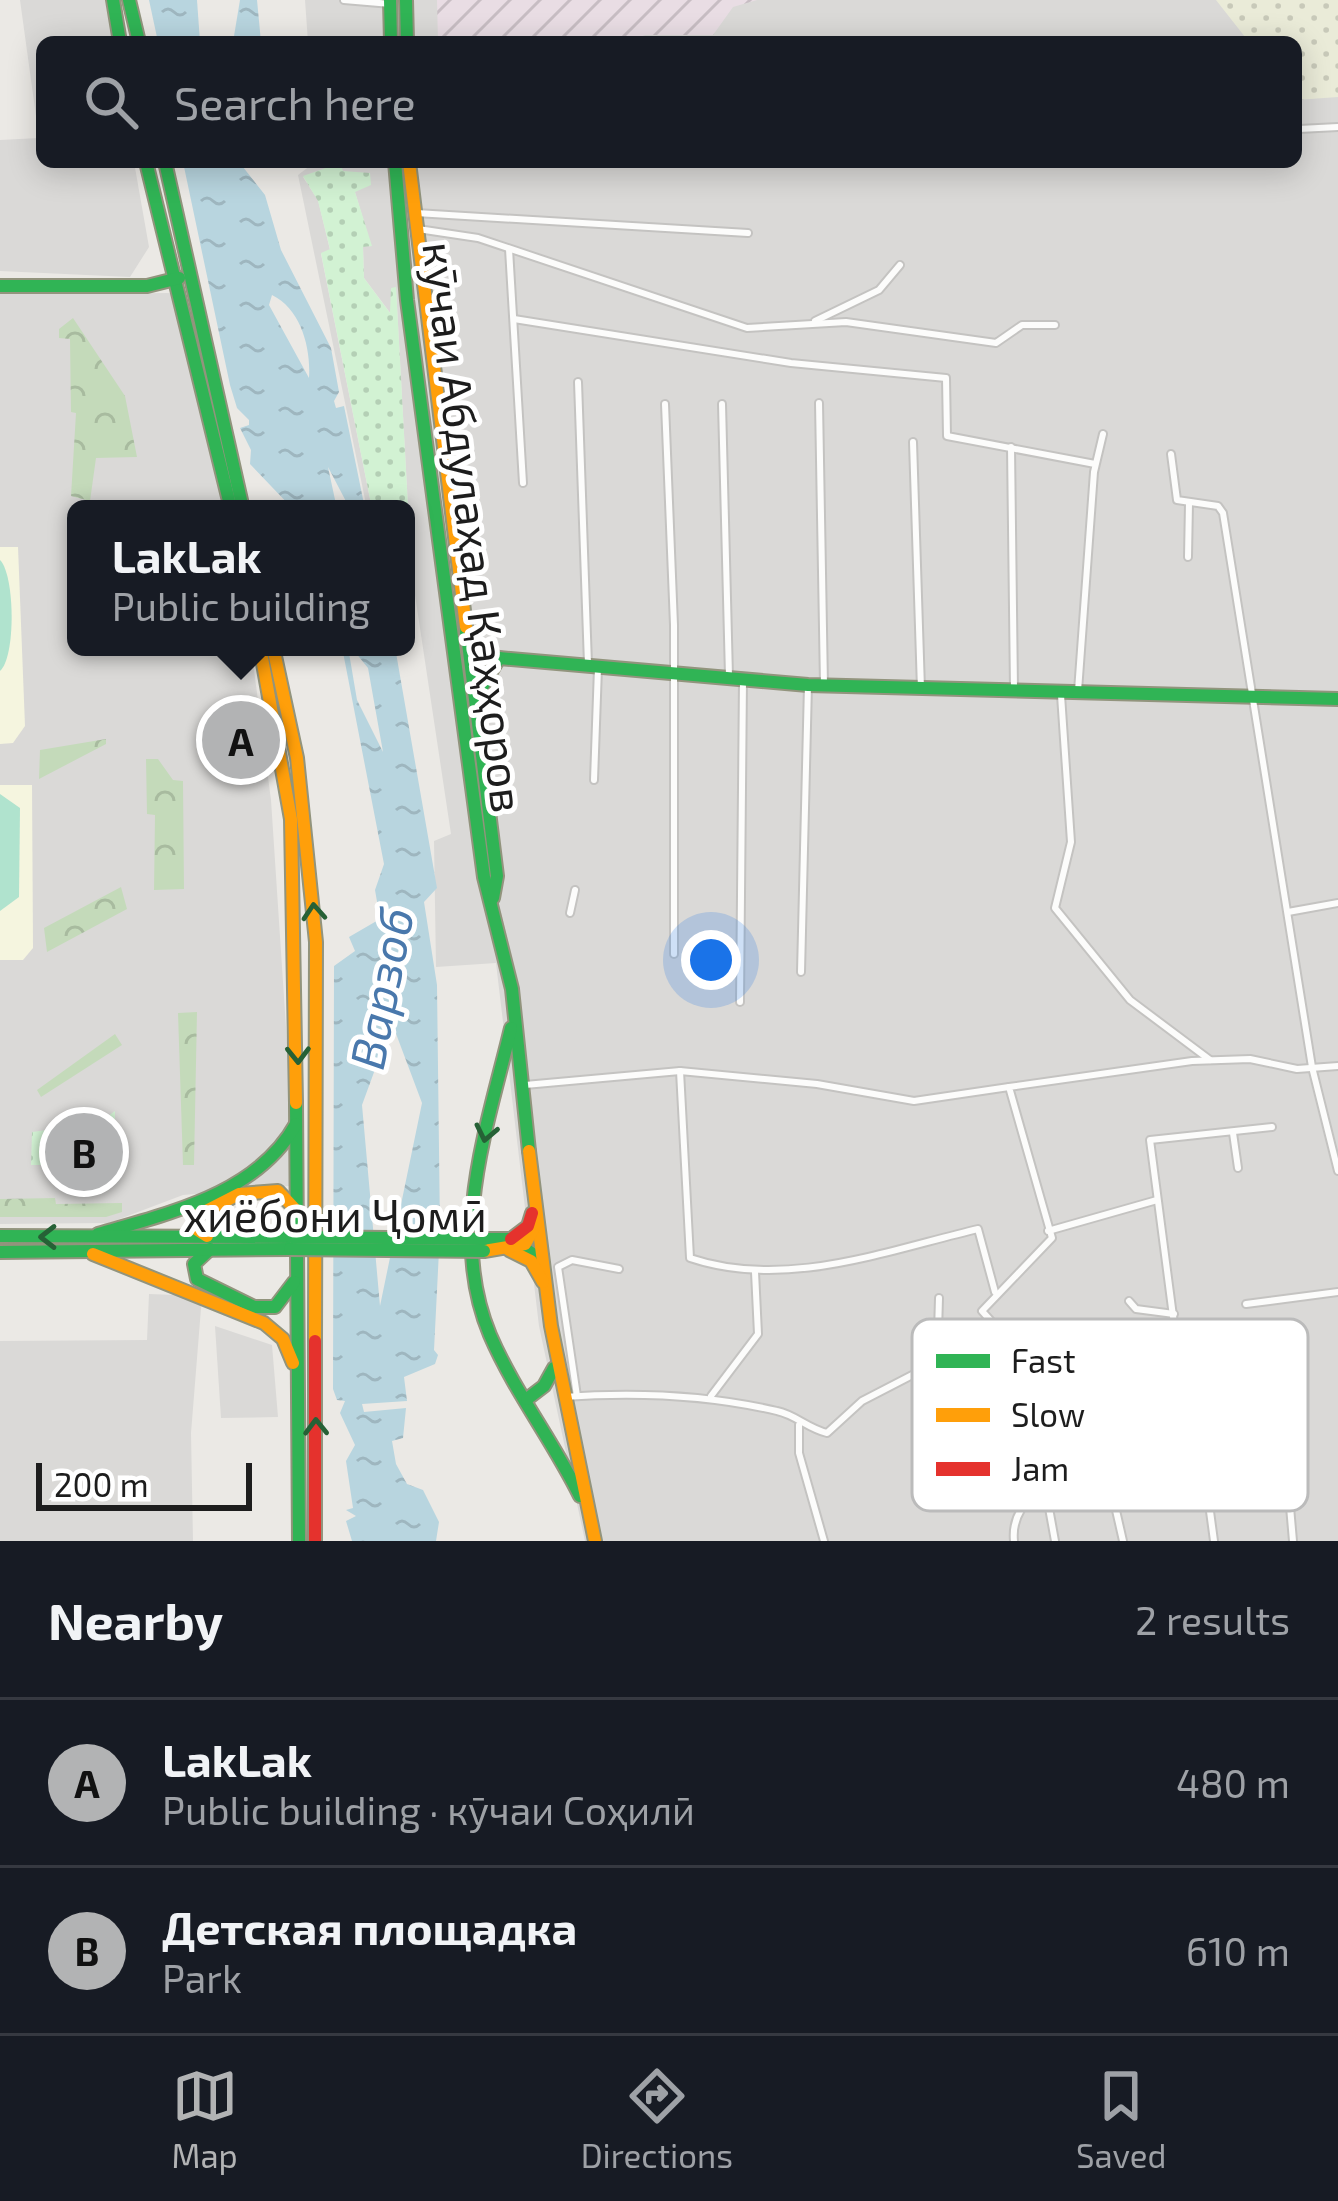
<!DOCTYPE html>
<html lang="en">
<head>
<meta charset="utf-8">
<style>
	body { margin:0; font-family:"Exo 2",sans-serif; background:#20242c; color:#f1f3f6 }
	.scale { position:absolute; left:36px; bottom:30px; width:216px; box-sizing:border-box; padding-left:12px; border:6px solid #1d1d1d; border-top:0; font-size:33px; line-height:42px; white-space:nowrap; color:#1d1d1d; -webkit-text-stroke:9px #fff; paint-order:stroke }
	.you { position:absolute; left:711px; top:960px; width:42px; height:42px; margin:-30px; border:9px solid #fff; border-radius:50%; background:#1a73e8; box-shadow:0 0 0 18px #1a73e833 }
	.badge { display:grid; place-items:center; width:78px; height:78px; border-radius:50%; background:#b2b3b4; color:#111; font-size:39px; font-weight:700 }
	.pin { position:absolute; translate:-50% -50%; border:6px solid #fff; box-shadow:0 3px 12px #0006 }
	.popup { position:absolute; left:67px; top:500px; width:348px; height:156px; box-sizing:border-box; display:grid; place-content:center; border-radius:18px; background:#171b24; filter:drop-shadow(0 3px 9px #0005); font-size:39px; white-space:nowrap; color:#9ea1a6 }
	.popup b { font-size:45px; color:#f1f3f6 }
	.popup::after { content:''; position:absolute; left:50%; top:100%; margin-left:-24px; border:24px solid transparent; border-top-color:#171b24 }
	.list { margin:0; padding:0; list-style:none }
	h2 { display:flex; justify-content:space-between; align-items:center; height:156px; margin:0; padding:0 48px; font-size:51px }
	h2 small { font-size:39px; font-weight:400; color:#9ea1a6 }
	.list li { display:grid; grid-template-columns:78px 1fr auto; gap:36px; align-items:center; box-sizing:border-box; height:168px; padding:0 48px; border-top:3px solid #363941 }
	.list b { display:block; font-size:45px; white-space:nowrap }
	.list p { margin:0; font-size:39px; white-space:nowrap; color:#9ea1a6 }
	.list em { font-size:39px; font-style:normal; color:#9ea1a6 }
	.icon { flex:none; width:66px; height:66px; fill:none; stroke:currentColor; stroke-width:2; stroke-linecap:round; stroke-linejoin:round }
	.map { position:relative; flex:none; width:1338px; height:1541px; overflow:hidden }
	.search { position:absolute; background:#171b24; box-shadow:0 6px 30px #0003; left:36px; right:36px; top:36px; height:132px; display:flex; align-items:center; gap:30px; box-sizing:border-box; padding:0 42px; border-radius:18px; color:#9ea1a6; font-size:45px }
	.sheet { height:492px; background:#171b24 }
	nav { display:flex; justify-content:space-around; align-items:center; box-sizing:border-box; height:168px; border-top:3px solid #363941; background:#171b24; font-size:33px; color:#9ea1a6 }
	nav a { display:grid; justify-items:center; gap:6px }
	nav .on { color:#b2b3b4 }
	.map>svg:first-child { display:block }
</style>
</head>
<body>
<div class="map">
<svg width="1338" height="1541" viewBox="0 0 1338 1541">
	<defs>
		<pattern id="industrial-furrows" width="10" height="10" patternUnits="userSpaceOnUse" patternTransform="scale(3)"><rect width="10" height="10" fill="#e9dde4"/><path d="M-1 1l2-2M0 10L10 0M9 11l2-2" fill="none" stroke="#c7bdc3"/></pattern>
		<pattern id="farmland-dots" width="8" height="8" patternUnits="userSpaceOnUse" patternTransform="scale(3)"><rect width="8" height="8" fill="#eaebd8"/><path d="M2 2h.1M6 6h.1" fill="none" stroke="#c8c9b9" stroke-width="1.8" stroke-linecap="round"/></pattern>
		<pattern id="forest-crowns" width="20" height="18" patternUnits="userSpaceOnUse" patternTransform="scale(3)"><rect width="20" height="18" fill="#c4daba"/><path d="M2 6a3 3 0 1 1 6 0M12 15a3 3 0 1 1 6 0" fill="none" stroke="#a8bb9f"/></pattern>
		<pattern id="park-dots" width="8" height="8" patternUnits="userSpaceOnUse" patternTransform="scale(3)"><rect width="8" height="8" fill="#d2f2d3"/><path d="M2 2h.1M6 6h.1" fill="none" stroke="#b4cfb5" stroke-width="1.8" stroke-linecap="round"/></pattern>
		<pattern id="water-ripples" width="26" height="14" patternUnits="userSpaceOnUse" patternTransform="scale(3)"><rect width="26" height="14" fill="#b8d5df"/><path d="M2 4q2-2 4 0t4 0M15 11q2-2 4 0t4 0" fill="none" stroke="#9eb6bf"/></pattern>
	</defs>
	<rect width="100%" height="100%" fill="#ebe9e5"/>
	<g fill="#dad9d7">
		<path d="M 20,0 L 105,0 L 113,42 L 42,42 L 42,162 L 134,162 L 149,247 L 130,277 L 0,271 L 0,140 L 39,138 Z"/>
		<path d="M 305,0 L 1338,0 L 1338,1541 L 585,1541 L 539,1326 L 496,963 L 436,967 L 434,841 L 451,834 L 415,595 L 406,594 L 406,562 L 411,561 L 396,288 L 391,288 L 391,314 L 364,278 L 363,247 L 371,246 L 355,192 L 303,177 L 318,200 L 330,250 L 321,254 L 372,509 L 367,509 L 298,175 L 315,162 L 1296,162 L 1296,42 L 308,42 Z"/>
		<path d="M 175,293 L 224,509 L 76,509 L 76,647 L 251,647 L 271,800 L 289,1073 L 304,1132 L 303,1166 L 289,1186 L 183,1195 L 109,1223 L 0,1224 L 0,294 Z"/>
		<path d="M 149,1294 L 202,1296 L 191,1433 L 193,1541 L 0,1541 L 0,1341 L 147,1340 Z"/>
		<path d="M 215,1326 L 272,1345 L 278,1417 L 221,1418 Z"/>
	</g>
	<path fill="url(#industrial-furrows)" d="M 437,0 L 757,0 L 733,7 L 713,35 L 645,35 L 628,42 L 438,42 Z"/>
	<g fill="#f5f5df">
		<path d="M 0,547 L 18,547 L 25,726 L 13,743 L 0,744 Z"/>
		<path d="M 0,785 L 32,785 L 33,948 L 23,960 L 0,960 Z"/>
	</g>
	<path fill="url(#farmland-dots)" d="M 1216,0 L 1338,0 L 1338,97 L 1296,100 L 1296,42 L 1249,42 Z"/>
	<g fill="url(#forest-crowns)">
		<path d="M 73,318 L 125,396 L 137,457 L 96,458 L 90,501 L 71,496 L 76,413 L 71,412 L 70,339 L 59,338 L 59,329 Z"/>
		<path d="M 106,739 L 106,744 L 39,779 L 40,750 Z"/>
		<path d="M 146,759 L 158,759 L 173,780 L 183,781 L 184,889 L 154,890 L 155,815 L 147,814 Z"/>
		<path d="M 121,887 L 127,909 L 47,952 L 44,928 Z"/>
		<path d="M 197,1012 L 194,1165 L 183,1165 L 178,1013 Z"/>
		<path d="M 115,1034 L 122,1045 L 41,1097 L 37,1090 Z"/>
		<path d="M 55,1198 L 56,1204 L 122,1203 L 122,1212 L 106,1217 L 0,1217 L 0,1199 Z"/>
	</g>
	<g fill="url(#park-dots)">
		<path d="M 340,163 L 343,171 L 370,173 L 371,185 L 355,192 L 372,246 L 363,247 L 364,278 L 390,313 L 391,288 L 396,287 L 411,561 L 406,562 L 406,509 L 372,509 L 321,253 L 330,249 L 318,201 L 303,176 Z"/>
		<path d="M 115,1111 L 115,1165 L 31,1165 L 32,1132 L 47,1130 L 62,1149 Z"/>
	</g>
	<g fill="#b0e3ce">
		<path d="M 0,560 C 15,575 16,657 0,671 Z"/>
		<path d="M 0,794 L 20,808 L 19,897 L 0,911 Z"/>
	</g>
	<g fill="url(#water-ripples)" fill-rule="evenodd">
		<path d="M 149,0 L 197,0 L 200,42 L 158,42 Z"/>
		<path d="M 240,0 L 257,0 L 261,42 L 233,42 Z"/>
		<path d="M 183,162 L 239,162 L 265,195 L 281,250 L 331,348 L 339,392 L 334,401 L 336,408 L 344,406 L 365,509 L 350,509 L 328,467 L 337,509 L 293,509 L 250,464 L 251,450 L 240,428 L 249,425 L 249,420 L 237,408 L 230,385 ZM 272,295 C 301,309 311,348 309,378 L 269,305 Z"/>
		<path d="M 342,647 L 348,647 L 357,700 L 383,752 L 368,668 L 351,647 L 395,647 L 437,888 L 424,902 L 437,985 L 440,1231 L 434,1350 L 438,1355 L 435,1364 L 404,1377 L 407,1401 L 362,1404 L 364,1412 L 406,1408 L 403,1438 L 392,1441 L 396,1464 L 407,1484 L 423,1490 L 439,1522 L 436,1541 L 352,1541 L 346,1521 L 356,1516 L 346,1510 L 353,1508 L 346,1461 L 355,1445 L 340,1413 L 345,1401 L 337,1400 L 333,1389 L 334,966 L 355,951 L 349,937 L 380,919 L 375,890 L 384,864 ZM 392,1023 L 422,1103 L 380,1306 L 362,1105 Z"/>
	</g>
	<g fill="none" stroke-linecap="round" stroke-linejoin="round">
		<defs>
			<g id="street">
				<path d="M 344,0 L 391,4"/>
				<path d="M 1299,129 L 1338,127"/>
				<path d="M 416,213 L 748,233"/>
				<path d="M 418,229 L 478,238 L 747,328 L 846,322 L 996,343 L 1022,325 L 1055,325"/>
				<path d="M 509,249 L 523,483"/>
				<path d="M 514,319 L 791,363 L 946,378 L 947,436 L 1095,464"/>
				<path d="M 815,321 L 879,290 L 900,265"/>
				<path d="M 578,382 L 588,664"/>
				<path d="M 819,403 L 824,685"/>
				<path d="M 665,404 L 674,625 L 674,954"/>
				<path d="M 722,404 L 729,676"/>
				<path d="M 913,442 L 921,689"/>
				<path d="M 1011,447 L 1014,689"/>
				<path d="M 1171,454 L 1177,500 L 1218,506 L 1223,513 L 1312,1067 L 1338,1171"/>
				<path d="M 1188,557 L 1189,503"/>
				<path d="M 1078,691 L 1094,472 L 1103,434"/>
				<path d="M 1061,695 L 1071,842 L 1055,908 L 1130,1000 L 1210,1060"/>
				<path d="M 594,780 L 598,668"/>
				<path d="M 1288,912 L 1338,903"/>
				<path d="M 570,913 L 575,890"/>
				<path d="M 801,972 L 808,685"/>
				<path d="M 740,1002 L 743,680"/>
				<path d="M 680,1071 L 690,1258 C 785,1290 885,1251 978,1229 L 995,1292"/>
				<path d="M 525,1085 L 680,1071 L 817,1084 L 914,1101 L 1009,1087"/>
				<path d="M 1233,1133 L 1238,1168"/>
				<path d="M 1048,1231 L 1157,1200"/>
				<path d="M 939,1298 L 938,1332 L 949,1356"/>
				<path d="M 1129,1301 L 1136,1309 L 1174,1314"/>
				<path d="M 1246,1304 L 1338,1292"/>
				<path d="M 1051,1346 L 1021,1354 L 982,1311 L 1052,1238 L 1009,1087 L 1192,1061 L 1250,1059 L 1297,1069 L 1338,1066"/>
				<path d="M 1182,1385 L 1279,1380 L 1293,1541"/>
				<path d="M 1193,1385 L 1214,1541"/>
				<path d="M 577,1396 L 558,1267 L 572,1260 L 619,1269"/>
				<path d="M 711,1396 L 758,1334 L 755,1272"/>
				<path d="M 563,1397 C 633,1392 709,1395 777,1411 C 796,1415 807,1428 827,1433 L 862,1401 L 949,1356 L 986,1320"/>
				<path d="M 1091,1402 L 1118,1392 L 1182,1385 L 1150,1140 L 1272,1127"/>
				<path d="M 799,1425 L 799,1453 L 824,1541"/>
				<path d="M 980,1447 L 997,1474 L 1028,1500"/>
				<path d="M 1103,1453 L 1123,1541"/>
				<path d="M 1045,1486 L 1055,1541"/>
				<path d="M 1014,1541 C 1009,1492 1069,1474 1103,1453 L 1091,1402 L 1079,1401 L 1068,1380"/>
			</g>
			<g id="fast">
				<path d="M 113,0 L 120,42"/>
				<path d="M 129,0 L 139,42"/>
				<path d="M 390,0 L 391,42"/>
				<path d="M 406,0 L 407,42"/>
				<path d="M 146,162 L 231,509"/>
				<path d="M 165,162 L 243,509"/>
				<path d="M 395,162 L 407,300 L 484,877 L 512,989 L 529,1151"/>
				<path d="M 0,286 L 147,286 L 179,278"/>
				<path d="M 466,627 L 497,876 L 493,898"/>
				<path d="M 466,633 L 485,653 L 499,658 L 808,685 L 1338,699"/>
				<path d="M 478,694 L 499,658"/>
				<path d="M 511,1028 C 487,1128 448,1235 490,1335 C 514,1391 553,1441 580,1496"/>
				<path d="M 296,1103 L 299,1541"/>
				<path d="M 98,1234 C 169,1213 257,1194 296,1124"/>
				<path d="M 0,1236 L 291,1237"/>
				<path d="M 484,1239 L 511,1239 L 541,1260"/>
				<path d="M 210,1249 L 194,1264 L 197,1279 L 254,1307 L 275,1307 L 294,1282"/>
				<path d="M 0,1252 L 290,1249"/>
				<path d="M 527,1399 L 544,1386 L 554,1368"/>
			</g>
			<g id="slow">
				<path d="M 409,162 L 466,627"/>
				<path d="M 260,647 L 291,819 L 296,1103"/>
				<path d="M 273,647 L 297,758 L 316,942 L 315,1341"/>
				<path d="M 529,1151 L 551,1326 L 595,1541"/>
				<path d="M 207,1236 L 196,1229 L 196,1216 L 239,1194 L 278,1191 L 294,1208"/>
				<path d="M 509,1250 L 531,1261 L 543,1282"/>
				<path d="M 484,1251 L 525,1244 L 536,1224"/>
				<path d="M 93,1254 L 264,1323 L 283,1339 L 293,1363"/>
			</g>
			<g id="jam">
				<path d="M 511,1239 L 528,1226 L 532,1213"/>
				<path d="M 315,1541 L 315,1341"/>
			</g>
		</defs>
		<use href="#street" stroke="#c4c3c1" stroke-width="10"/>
		<use href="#fast" stroke="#92947d" stroke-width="16"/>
		<use href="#slow" stroke="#92947d" stroke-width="16"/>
		<use href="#jam" stroke="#92947d" stroke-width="16"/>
		<use href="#street" stroke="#fcfcfb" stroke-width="6"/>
		<use href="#fast" stroke="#30b455" stroke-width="12"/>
		<use href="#slow" stroke="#ff9f0a" stroke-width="12"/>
		<use href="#jam" stroke="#e5322d" stroke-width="12"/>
		<defs>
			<g id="fast-bridge">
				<path d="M 291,1237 L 484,1239"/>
				<path d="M 290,1249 L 484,1251"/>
			</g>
		</defs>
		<use href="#fast-bridge" stroke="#92947d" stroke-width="16" stroke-linecap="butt"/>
		<use href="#fast-bridge" stroke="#30b455" stroke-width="12"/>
	</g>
	<defs><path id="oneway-chevron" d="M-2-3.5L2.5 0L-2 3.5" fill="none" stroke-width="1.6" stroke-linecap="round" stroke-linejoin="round" transform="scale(3)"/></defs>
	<g stroke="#266136">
		<use href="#oneway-chevron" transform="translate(314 912) rotate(-94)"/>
		<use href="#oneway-chevron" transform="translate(298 1055) rotate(89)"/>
		<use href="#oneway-chevron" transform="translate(486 1133) rotate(102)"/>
		<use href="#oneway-chevron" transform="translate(48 1237) rotate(-180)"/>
		<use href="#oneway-chevron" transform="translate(316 1427) rotate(-91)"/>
	</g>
	<g text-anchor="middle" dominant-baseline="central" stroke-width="10" stroke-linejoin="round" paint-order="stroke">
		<g font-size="45" fill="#1d1d1d" stroke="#fff">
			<text transform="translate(475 527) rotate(83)">кӯчаи Абдулаҳад Қаҳҳоров</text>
			<text x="335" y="1214">хиёбони Ҷомӣ</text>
		</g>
		<g font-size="48" font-style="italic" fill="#4978ac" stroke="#fff">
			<text transform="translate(380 988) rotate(-79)">Варзоб</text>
		</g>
	</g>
	<rect x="912" y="1319" width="396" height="192" rx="18" fill="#fff" stroke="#bbb" stroke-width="3"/>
	<rect x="936" y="1354" width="54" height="14" fill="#30b455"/>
	<rect x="936" y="1408" width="54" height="14" fill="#ff9f0a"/>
	<rect x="936" y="1462" width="54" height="14" fill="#e5322d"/>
	<g font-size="33" fill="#1d1d1d">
		<text x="1011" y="1373">Fast</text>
		<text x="1011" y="1427">Slow</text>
		<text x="1011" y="1481">Jam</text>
	</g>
</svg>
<div class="scale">200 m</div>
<div class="you"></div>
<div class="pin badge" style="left:241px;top:740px">A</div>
<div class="popup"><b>LakLak</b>Public building</div>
<div class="pin badge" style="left:84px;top:1152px">B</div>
<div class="search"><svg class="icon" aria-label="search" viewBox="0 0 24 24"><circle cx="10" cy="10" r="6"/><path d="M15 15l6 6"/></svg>Search here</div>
</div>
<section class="sheet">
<h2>Nearby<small>2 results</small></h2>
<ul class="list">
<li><span class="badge">A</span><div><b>LakLak</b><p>Public building · кӯчаи Соҳилӣ</p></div><em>480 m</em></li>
<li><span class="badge">B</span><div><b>Детская площадка</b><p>Park</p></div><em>610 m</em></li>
</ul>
</section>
<nav>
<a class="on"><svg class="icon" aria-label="map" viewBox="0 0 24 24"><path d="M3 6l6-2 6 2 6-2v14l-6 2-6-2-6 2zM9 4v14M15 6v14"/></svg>Map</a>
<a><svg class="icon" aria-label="directions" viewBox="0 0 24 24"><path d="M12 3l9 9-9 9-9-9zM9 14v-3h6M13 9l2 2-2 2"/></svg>Directions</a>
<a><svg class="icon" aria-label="saved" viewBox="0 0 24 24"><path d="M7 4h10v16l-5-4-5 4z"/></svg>Saved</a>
</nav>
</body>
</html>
